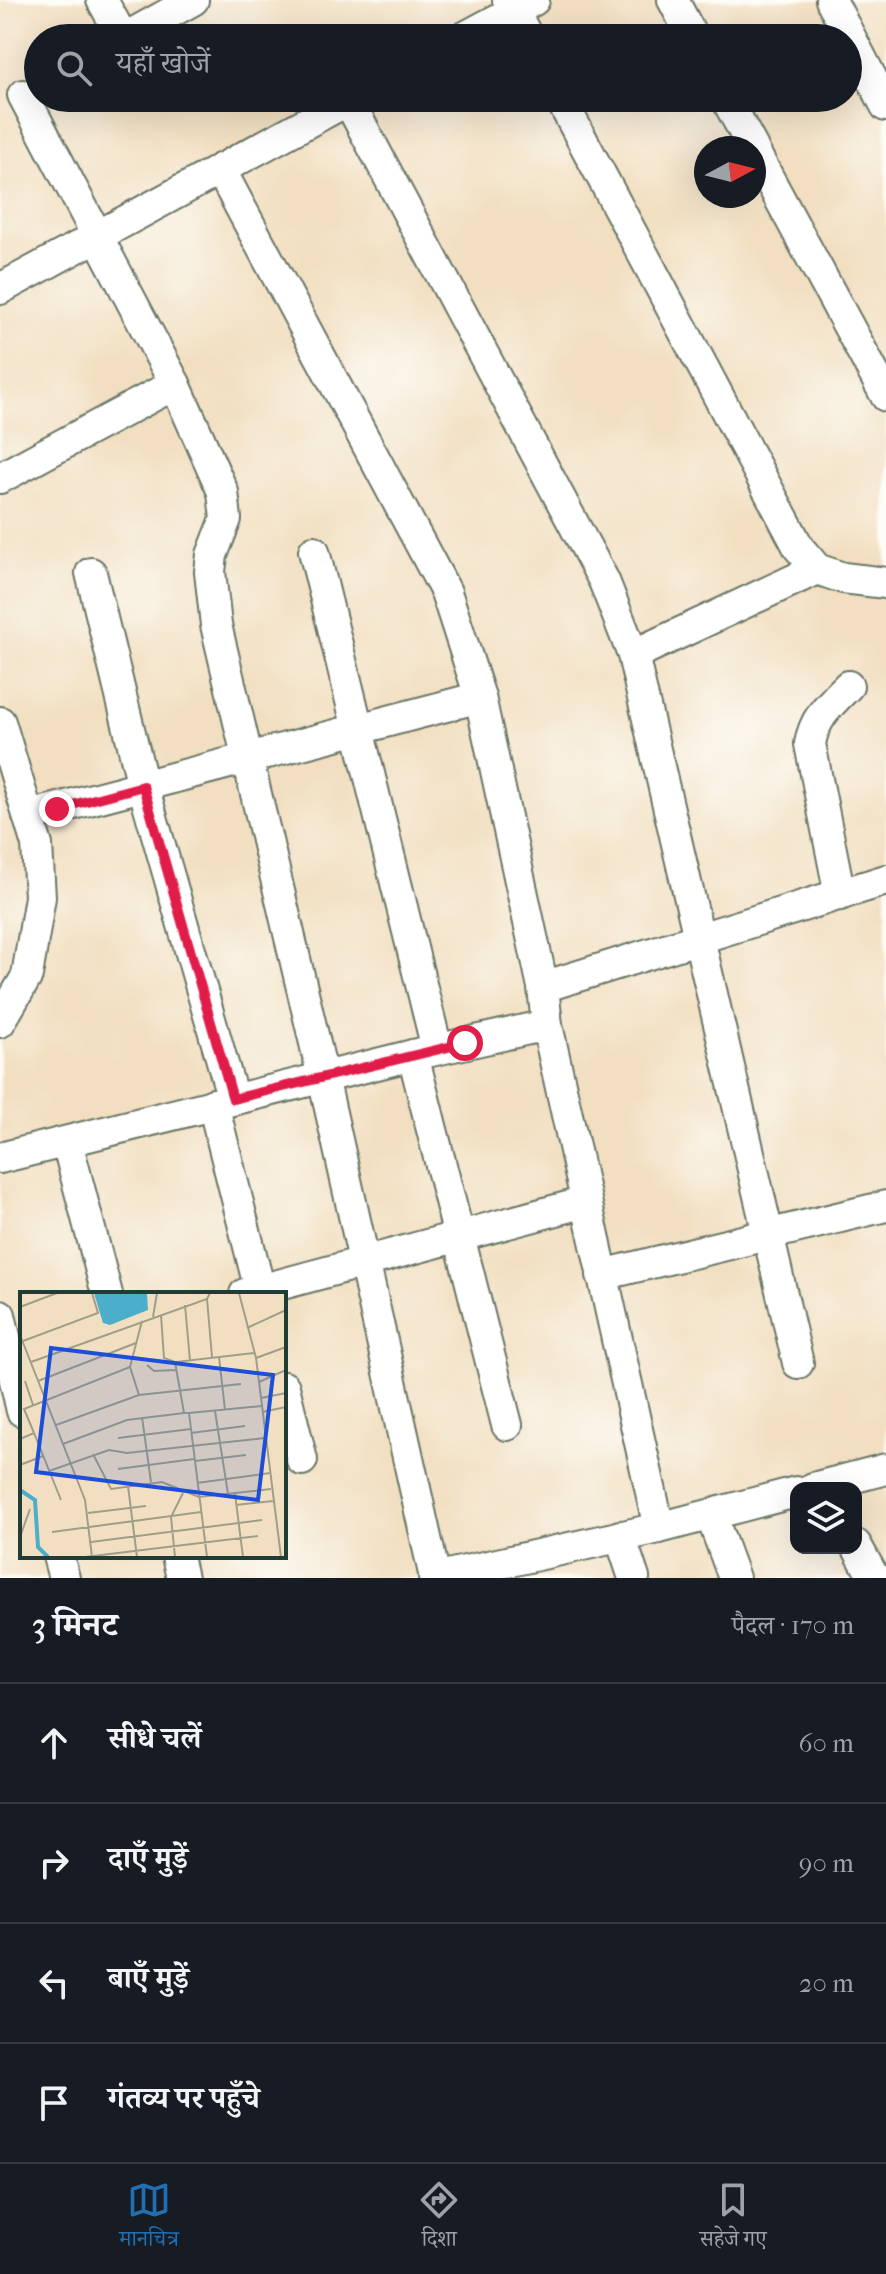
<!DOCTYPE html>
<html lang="hi">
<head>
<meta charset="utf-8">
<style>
	body { margin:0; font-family:"IM FELL French Canon","Noto Serif Devanagari",serif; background:#20242c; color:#f1f3f6 }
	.controls { position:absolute; right:24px; bottom:24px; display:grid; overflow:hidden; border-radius:16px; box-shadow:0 8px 32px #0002 }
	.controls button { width:72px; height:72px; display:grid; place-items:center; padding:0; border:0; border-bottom:2px solid #363941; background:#171b24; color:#f1f3f6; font:40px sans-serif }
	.compass { position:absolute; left:694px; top:136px; width:72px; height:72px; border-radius:50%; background:#171b24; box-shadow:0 8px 32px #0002; rotate:83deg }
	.stop { position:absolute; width:24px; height:24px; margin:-18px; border:6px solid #e11d48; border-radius:50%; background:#fff }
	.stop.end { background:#e11d48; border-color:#fff; box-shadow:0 2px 8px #0008 }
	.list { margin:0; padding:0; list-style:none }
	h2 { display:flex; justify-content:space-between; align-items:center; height:104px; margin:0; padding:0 32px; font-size:34px }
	h2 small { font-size:26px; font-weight:400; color:#9ea1a6 }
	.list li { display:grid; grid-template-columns:52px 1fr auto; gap:24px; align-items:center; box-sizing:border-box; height:120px; padding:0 32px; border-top:2px solid #363941 }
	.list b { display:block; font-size:30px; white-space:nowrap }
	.list em { font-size:26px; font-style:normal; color:#9ea1a6 }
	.icon { flex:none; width:44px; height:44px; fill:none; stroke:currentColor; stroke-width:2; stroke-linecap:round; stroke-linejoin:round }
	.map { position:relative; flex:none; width:886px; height:1578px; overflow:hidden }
	.search { position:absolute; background:#171b24; box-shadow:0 8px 32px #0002; left:24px; right:24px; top:24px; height:88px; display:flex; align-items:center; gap:20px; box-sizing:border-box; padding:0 28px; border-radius:44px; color:#9ea1a6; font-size:30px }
	.sheet { height:584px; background:#171b24 }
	nav { display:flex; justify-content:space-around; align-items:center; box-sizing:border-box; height:112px; border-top:2px solid #363941; background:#171b24; font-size:22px; color:#9ea1a6 }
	nav a { display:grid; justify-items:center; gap:4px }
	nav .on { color:#1f6fb2 }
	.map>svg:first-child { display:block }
</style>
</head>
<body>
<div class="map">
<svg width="886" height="1578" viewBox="0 0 886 1578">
	<rect width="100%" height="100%" fill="#fdfcf7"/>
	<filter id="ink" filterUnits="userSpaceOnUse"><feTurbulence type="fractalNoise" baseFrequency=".0125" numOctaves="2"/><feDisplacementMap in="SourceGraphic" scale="16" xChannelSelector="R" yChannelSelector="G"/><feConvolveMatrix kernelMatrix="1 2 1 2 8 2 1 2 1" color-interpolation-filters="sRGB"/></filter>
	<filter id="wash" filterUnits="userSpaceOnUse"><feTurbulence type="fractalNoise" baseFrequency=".006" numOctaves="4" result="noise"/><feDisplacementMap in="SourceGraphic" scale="32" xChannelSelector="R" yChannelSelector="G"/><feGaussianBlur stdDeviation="1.8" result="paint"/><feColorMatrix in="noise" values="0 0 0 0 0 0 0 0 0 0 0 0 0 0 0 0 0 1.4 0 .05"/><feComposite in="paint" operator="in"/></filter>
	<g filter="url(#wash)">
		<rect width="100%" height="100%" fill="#f2dfc1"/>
	</g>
	<g filter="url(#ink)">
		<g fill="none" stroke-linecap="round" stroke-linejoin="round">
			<defs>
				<g id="street">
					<path d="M 102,0 L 123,38"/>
					<path d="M 508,0 L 528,38"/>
					<path d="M 673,0 L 693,38"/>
					<path d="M 831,0 L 886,106"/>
					<path d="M 125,38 L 193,0"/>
					<path d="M 463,38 L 534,0"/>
					<path d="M 23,95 L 175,384 L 223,492 L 226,519 L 212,555 L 210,572 L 216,625 L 323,1077 L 435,1578"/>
					<path d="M 560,98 L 799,548 L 817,569 L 843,578 L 886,583"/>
					<path d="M 726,98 L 753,148"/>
					<path d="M 348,100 L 604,581 L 633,655 L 798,1363"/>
					<path d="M 754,151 L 886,396"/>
					<path d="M 220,169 L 446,592 L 480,697 L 543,987"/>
					<path d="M 0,289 L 352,98"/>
					<path d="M 0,478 L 175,384"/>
					<path d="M 314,551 L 437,1049"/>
					<path d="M 91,573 L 143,786 L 233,1099"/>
					<path d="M 633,655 L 817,569"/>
					<path d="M 0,722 L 37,845 L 40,897 L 27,976 L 0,1022"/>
					<path d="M 28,816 L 480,697"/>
					<path d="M 840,895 L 810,744 C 814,718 830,704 848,686"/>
					<path d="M 547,1025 L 659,1528"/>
					<path d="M 413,1055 L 507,1425"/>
					<path d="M 213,1104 L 261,1294"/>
					<path d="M 67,1142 L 107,1294"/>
					<path d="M 0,1158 L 413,1055 L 547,1025 L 543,987 L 886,880"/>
					<path d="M 602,1275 L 886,1206"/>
					<path d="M 245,1294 L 586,1202"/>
					<path d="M 0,1315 L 22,1411"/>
					<path d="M 284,1387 L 302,1460"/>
					<path d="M 813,1488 L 886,1469"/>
					<path d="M 711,1515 L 734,1578"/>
					<path d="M 620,1536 L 634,1578"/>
					<path d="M 856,1545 L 874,1578"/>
					<path d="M 58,1556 L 64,1578"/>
					<path d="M 177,1556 L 182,1578"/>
					<path d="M 434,1578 L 659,1528 L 796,1492"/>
				</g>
			</defs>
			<use href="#street" stroke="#697665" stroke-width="34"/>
			<use href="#street" stroke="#fff" stroke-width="30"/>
		</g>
	</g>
	<g fill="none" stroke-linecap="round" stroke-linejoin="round" filter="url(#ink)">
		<path stroke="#e11d48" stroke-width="10" d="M 57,809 L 143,786 L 233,1099 L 465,1043"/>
	</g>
	<g transform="translate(20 1292)">
		<rect width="266" height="266" fill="#f2dfc1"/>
		<path d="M 74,1 L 127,1 L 128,18 L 90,33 L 83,31 Z" fill="#4baeca"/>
		<path fill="none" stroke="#4baeca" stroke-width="4" d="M 0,198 L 15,208 L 18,255 L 28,265"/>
		<path fill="none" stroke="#9e9e89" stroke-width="2" d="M 219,1 L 236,66 L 261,265M 187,7 L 192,65M 165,13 L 170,69M 0,15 L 37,1M 141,23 L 144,66 L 155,70M 133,25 L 137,1M 227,36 L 266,18M 0,43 L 65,208 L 72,265M 3,49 L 78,21 L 72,1M 199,65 L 205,118M 236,66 L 266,55M 11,70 L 187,7 L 190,1M 127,73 L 134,79 L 156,78M 110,75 L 119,103M 5,89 L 13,113M 18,89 L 116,51M 239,90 L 266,78M 241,106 L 266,101M 195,119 L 208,202M 242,120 L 266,115M 169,121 L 242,114M 122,125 L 131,190M 36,133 L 119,103 L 221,92M 14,141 L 4,117 L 110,75 L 122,29M 171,141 L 225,134M 98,146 L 171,137M 0,147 L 14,141 L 41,208M 43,152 L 107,128 L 164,121M 73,162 L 91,197 L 142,190 L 179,205 L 251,197M 175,169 L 226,163M 0,173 L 23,164M 98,177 L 174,167M 29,179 L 89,158 L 107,161 L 245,146M 177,191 L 250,181M 108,194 L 117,265M 215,202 L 223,265M 216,213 L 253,209M 68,221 L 126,214M 32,240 L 181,220M 0,245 L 10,217M 71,250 L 242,228M 65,265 L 238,244M 155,265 L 151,225 L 163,201M 187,265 L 169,121 L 164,121 L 155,70 L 234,61"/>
		<path fill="#1d4ed8" fill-opacity="0.15" stroke="#1d4ed8" stroke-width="4" d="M 31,56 L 253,83 L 238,208 L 16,180 Z"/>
		<rect width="266" height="266" fill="none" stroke="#1f3d34" stroke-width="4"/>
	</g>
</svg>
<div class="controls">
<button><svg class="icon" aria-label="layers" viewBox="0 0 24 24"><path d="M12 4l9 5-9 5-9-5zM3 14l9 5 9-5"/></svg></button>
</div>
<svg class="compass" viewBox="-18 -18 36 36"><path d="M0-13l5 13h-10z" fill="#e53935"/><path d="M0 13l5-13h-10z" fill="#9ea1a6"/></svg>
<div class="stop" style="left:465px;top:1043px"></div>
<div class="stop end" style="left:57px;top:809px"></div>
<div class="search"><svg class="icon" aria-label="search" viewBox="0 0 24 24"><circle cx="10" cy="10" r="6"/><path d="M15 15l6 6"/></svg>यहाँ खोजें</div>
</div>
<section class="sheet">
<h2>3 मिनट<small>पैदल · 170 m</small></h2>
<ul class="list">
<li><svg class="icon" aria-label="ahead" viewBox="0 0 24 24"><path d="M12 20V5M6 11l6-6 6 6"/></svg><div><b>सीधे चलें</b></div><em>60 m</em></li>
<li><svg class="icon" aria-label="right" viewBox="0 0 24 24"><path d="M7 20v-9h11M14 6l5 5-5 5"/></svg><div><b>दाएँ मुड़ें</b></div><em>90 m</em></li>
<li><svg class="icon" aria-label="left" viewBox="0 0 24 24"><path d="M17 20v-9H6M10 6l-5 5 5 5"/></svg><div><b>बाएँ मुड़ें</b></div><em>20 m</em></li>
<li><svg class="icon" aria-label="arrive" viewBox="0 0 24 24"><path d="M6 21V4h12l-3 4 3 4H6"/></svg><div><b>गंतव्य पर पहुँचे</b></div></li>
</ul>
</section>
<nav>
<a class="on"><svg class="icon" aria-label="map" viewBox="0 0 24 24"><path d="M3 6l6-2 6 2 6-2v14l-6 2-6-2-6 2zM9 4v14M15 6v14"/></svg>मानचित्र</a>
<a><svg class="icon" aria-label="directions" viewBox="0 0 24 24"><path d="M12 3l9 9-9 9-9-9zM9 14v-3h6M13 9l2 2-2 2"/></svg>दिशा</a>
<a><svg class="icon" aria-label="saved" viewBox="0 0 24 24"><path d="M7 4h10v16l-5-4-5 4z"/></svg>सहेजे गए</a>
</nav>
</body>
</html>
